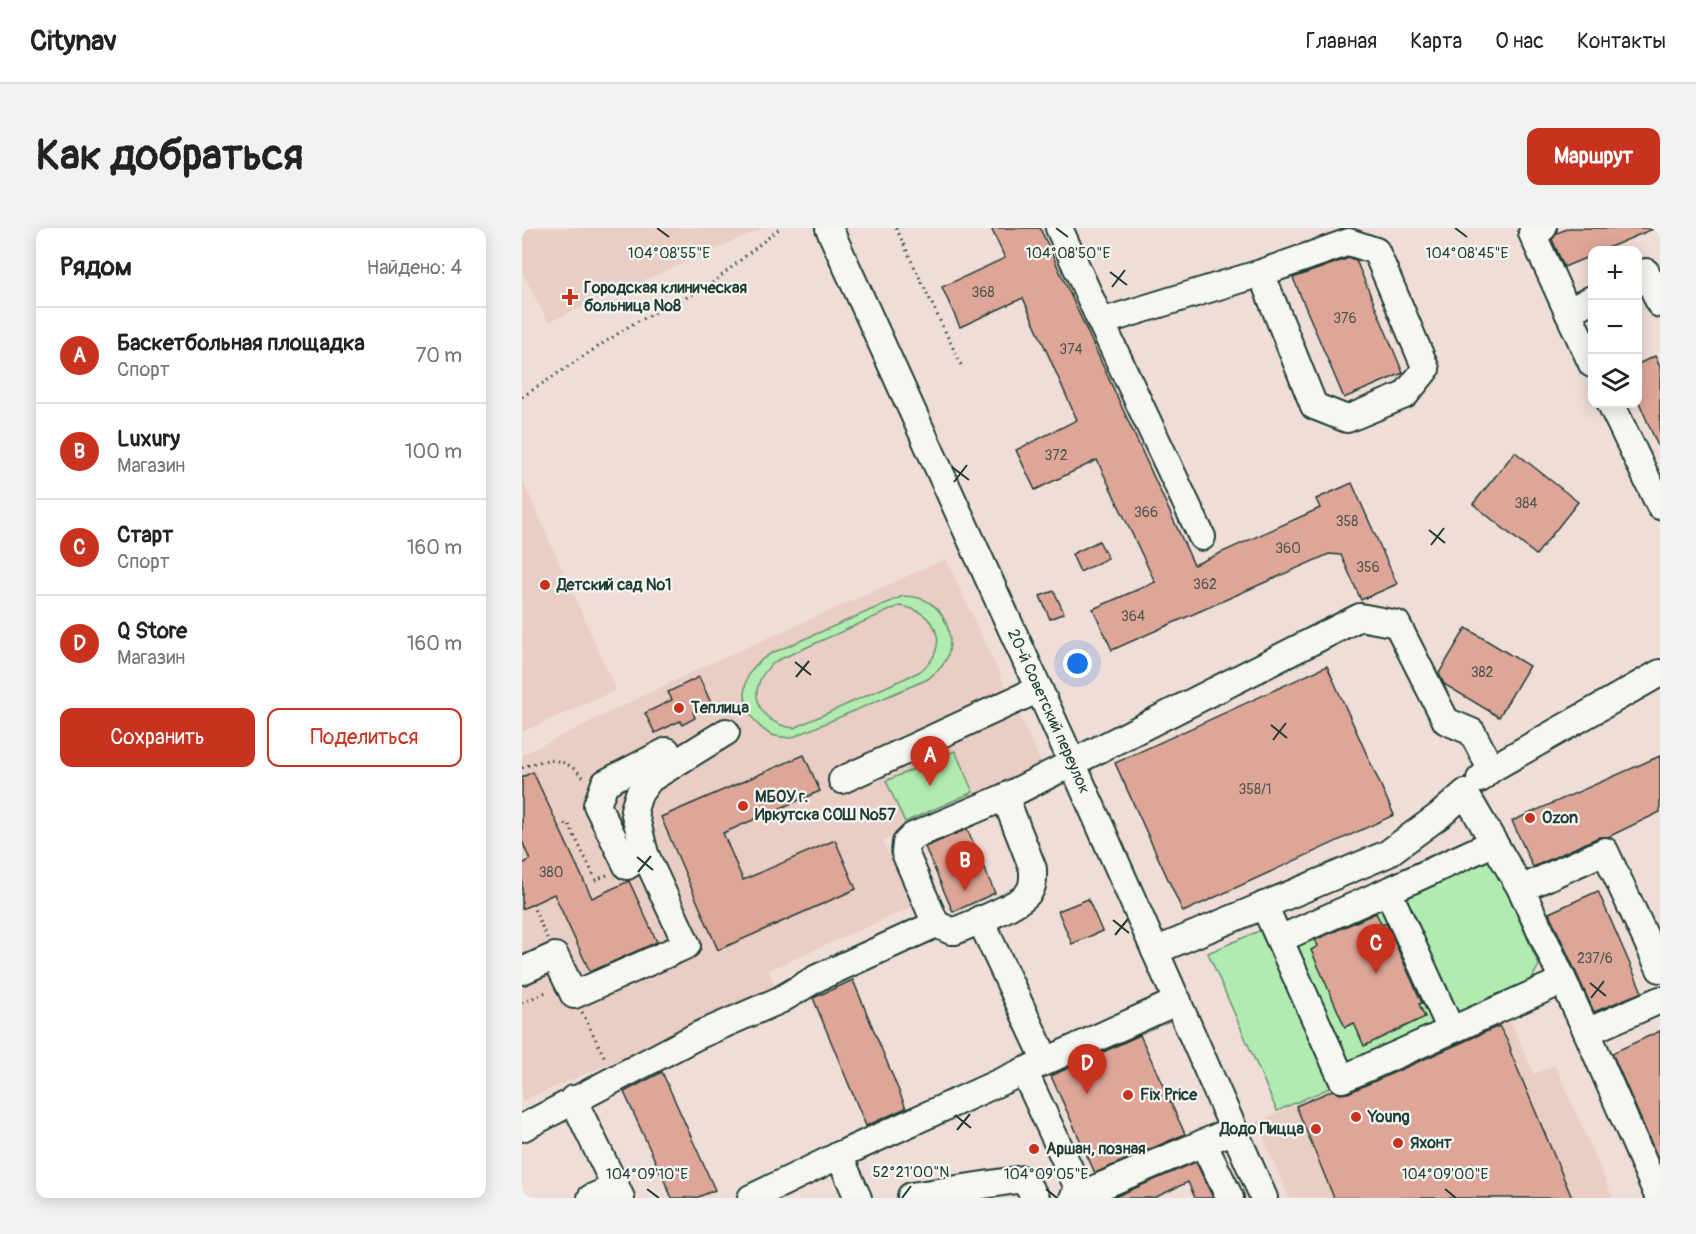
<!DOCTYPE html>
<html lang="ru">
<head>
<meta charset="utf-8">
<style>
	body { margin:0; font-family:Pangolin,sans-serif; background:#f2f2f2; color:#222 }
	.controls { position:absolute; right:18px; top:18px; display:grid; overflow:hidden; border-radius:12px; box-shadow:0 3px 15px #0003 }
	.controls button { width:54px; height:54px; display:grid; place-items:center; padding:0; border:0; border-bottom:2px solid #e0e0e0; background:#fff; color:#222; font:30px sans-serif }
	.you { position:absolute; left:556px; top:436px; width:21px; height:21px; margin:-15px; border:4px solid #fff; border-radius:50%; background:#1a73e8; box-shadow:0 0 0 9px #1a73e833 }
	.badge { display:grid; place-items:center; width:39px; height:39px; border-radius:50%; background:#c8321e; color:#fff; font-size:20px; font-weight:700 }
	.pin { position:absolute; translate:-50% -50px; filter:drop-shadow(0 2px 3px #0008) }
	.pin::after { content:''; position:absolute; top:32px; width:21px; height:18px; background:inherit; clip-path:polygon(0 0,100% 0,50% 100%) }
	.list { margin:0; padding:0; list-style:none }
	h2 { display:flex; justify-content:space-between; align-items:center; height:78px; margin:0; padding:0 24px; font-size:26px }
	h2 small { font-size:20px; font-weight:400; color:#767676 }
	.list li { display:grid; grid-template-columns:39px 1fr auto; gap:18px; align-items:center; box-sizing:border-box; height:96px; padding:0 24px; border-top:2px solid #e0e0e0 }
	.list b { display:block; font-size:22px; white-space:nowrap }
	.list p { margin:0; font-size:20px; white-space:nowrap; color:#767676 }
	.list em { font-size:20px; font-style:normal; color:#767676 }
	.actions { display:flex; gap:12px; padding:18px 24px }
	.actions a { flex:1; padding:14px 0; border:2px solid #c8321e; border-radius:12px; text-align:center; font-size:21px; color:#c8321e }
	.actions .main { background:#c8321e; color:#fff }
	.icon { flex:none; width:33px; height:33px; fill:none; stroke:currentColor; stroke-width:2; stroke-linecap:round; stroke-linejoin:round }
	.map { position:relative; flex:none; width:1138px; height:970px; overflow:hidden; border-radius:12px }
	header { display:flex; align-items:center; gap:36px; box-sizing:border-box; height:84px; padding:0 30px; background:#fff; border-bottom:2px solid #e0e0e0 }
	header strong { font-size:28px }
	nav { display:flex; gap:33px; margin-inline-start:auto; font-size:21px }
	.intro { display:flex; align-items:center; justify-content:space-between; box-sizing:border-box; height:144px; padding:0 36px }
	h1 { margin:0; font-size:42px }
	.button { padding:15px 27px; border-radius:12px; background:#c8321e; color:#fff; font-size:21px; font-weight:700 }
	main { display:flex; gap:36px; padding:0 36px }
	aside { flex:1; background:#fff; border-radius:12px; box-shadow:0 3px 15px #0003 }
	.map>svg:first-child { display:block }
</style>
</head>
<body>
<header>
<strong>Citynav</strong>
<nav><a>Главная</a><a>Карта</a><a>О нас</a><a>Контакты</a></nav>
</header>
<div class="intro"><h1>Как добраться</h1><a class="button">Маршрут</a></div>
<main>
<aside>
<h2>Рядом<small>Найдено: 4</small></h2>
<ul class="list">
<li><span class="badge">A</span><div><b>Баскетбольная площадка</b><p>Спорт</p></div><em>70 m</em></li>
<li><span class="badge">B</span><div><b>Luxury</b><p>Магазин</p></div><em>100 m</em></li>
<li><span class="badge">C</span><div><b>Старт</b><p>Спорт</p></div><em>160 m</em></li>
<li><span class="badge">D</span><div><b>Q Store</b><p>Магазин</p></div><em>160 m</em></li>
</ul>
<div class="actions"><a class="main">Сохранить</a><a>Поделиться</a></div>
</aside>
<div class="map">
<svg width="1138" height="970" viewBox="0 0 1138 970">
	<rect width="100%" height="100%" fill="#efded7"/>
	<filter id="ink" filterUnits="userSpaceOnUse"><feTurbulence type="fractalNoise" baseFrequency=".0167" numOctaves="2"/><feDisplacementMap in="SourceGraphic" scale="12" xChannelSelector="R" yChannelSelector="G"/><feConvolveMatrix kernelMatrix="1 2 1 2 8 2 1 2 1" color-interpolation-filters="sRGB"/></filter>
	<g filter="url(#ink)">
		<g fill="#eacdc4">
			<path d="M 0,0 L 242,0 L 26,94 L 0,44 Z"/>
			<path d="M 0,251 L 94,462 L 0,504 Z"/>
			<path d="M 424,331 L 523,543 L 361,613 L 390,679 L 247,742 L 255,764 L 0,873 L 0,527 L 176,441 Z"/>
			<path d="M 985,785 L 1012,846 L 1033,837 L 1091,970 L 767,970 L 735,894 Z"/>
		</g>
		<g fill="#b1ebb0" stroke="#689472" stroke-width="1.5" fill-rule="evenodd">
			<path d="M 381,368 C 391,369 400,369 408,375 C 427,387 435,419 420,438 C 416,443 410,447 406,451 L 269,510 C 263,509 256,509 250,507 C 228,496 216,469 227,446 C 232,437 240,431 248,426 ZM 377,378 C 404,381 426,403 410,431 C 407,436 402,440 397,444 L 272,500 C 232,495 222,457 254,433 Z"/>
			<path d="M 433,523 L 451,564 L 383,594 L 364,553 Z"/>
			<path d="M 962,612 L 1017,737 L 1008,754 L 1015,769 L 755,883 L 686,725 L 760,693 L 780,693 Z"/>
		</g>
		<g fill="#dea699" stroke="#1f3d34" stroke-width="1.5">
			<path d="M 469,0 L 518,0 L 672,337 L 798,280 L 794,271 L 830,255 L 875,356 L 839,372 L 819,327 L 807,326 L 590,422 L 571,381 L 633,354 L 575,232 L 513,262 L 494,222 L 555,192 L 501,70 L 438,99 L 420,59 L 483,30 Z"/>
			<path d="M 1047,0 L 1133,0 L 1081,22 L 1071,22 L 1071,27 L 1042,39 L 1030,11 L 1035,5 Z"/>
			<path d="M 827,30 L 834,32 L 881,145 L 822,170 L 771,50 Z"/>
			<path d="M 1133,128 L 1138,139 L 1138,223 L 1116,172 L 1116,136 Z"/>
			<path d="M 993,224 L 1056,274 L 1014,327 L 951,276 Z"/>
			<path d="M 577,313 L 586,330 L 558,344 L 550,326 Z"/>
			<path d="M 532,363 L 542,385 L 528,391 L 518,368 Z"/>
			<path d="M 944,400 L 1007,438 L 977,489 L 922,456 L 917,445 Z"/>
			<path d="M 805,438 L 872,587 L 661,684 L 593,535 Z"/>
			<path d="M 177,449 L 189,475 L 171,484 L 173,490 L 160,497 L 158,493 L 133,505 L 123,485 L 150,472 L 146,464 Z"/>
			<path d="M 282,527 L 298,563 L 201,605 L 221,652 L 313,612 L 334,661 L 196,722 L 139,589 Z"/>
			<path d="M 1138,528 L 1138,584 L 1086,609 L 1077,609 L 1011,639 L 990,593 Z"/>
			<path d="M 11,544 L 70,670 L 107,653 L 135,714 L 68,744 L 32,666 L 0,681 L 0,636 L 8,632 L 0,613 L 0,549 Z"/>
			<path d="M 445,601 L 473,665 L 431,684 L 403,619 Z"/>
			<path d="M 1076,663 L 1120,764 L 1072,784 L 1027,685 Z"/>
			<path d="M 566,671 L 580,703 L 550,716 L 536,683 Z"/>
			<path d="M 854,685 L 860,697 L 864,695 L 900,775 L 897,776 L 903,789 L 842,818 L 832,795 L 823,799 L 789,722 L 796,718 L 793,712 Z"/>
			<path d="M 331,752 L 384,880 L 344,898 L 291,770 Z"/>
			<path d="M 977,798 L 987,816 L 989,822 L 988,823 L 1050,970 L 812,970 L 774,878 L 811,862 L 818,866 L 826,865 Z"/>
			<path d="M 1138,803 L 1138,935 L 1090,825 Z"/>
			<path d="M 618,807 L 663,906 L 573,945 L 529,848 Z"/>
			<path d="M 140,844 L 193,962 L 174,970 L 150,970 L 102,864 Z"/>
			<path d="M 674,934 L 691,970 L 673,970 L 666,954 L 632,970 L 590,970 Z"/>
		</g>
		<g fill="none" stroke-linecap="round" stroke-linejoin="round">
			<defs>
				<g id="minor">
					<path id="s1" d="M 307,0 L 541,514 L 742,970"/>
					<path d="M 537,0 L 579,94 L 680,309"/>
					<path d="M 1021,0 L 1010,5 L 1046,84 L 1070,71"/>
					<path d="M 1124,44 L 1138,76"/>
					<path d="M 1046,84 L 1070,136"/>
					<path d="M 579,94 L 739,45 L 827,14 L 854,23 L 904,141 L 883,167 L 825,191 L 792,178 L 739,45"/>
					<path d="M 1089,176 L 1138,278"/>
					<path d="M 958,551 L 969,541 L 1138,445"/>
					<path d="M 320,552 L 517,461"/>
					<path d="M 123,626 L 105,638 L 75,577 L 83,555 L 145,523"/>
					<path d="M 999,661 L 1065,804 L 1138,772"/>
					<path d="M 866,663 L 971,615"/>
					<path d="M 742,677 L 820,851 L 1040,753"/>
					<path d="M 458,691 L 524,833"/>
					<path d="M 414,696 L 429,703 L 433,703 C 449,696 499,677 507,664 C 512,657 511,648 511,641 L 483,569"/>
					<path d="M 758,711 L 866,663 L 929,802"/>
					<path d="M 633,723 L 865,626 L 918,587 L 943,565 L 999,661 L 1083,623 L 1138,741"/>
					<path d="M 0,743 L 33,728 L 52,767 L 165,717 L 123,626 L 112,582 L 117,566 L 128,551 L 204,504"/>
					<path d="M 1065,804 L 1137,970"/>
					<path d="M 502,843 L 559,966"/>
					<path d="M 51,871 L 99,970"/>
					<path d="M 0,900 L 175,808 L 258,772 L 295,750 L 414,696 L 383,625 L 384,615 L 391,608 L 483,569 L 838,389 L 875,396 L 924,493 L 950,504 L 969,541"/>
					<path d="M 681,915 L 708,970"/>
					<path d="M 317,927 L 336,970"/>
					<path d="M 389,968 L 501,951 L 514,970"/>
					<path d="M 69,970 L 94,959"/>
					<path d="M 229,970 L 322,925 L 656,773"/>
					<path d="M 551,970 L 712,902"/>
				</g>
			</defs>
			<use href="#minor" stroke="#1f3d34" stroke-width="30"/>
			<g stroke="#1f3d34" stroke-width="3" stroke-dasharray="1.5 4.5" stroke-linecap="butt">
				<path d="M 374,0 L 440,139"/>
				<path d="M 0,169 L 112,95 L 184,60 L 258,0"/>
				<path d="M 0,540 C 27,528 43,529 63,551"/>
				<path d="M 37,599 L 46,595 L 74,652 L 87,646"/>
				<path d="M 0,616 L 1,615"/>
				<path d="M 10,676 L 25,710"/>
				<path d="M 0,775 L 26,763"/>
				<path d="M 60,784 L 84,832"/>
			</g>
			<use href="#minor" stroke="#f6f6f2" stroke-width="26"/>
		</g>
	</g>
	<path fill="none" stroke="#1f3d34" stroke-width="2" d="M 135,0 L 147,9M 534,0 L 546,9M 933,0 L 945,9M 588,44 L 605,57M 590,59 L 603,42M 430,239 L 447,252M 432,254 L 445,237M 907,302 L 923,315M 909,317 L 922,300M 273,434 L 289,447M 274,449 L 287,433M 749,497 L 765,510M 751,512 L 764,495M 115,629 L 131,642M 116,644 L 129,628M 591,692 L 607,705M 593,707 L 606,691M 1068,755 L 1084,768M 1069,770 L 1082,753M 433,887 L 449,900M 435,902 L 448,886M 125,961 L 137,970M 524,961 L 535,970M 923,961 L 934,970M 380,970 L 389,958"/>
	<g fill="#c8321e" stroke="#f6f6f2" stroke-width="2">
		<path d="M45 60h6v6h6v6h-6v6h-6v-6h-6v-6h6z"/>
		<circle cx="23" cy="357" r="6"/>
		<circle cx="157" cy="480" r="6"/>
		<circle cx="221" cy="578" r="6"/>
		<circle cx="1008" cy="590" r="6"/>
		<circle cx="606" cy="867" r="6"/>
		<circle cx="834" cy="889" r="6"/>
		<circle cx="794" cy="901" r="6"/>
		<circle cx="876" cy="915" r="6"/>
		<circle cx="512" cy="921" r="6"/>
	</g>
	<g text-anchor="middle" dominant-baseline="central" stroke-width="4.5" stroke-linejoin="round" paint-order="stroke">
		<g font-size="14" fill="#4f574d">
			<text x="461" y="64">368</text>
			<text x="823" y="90">376</text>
			<text x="549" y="121">374</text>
			<text x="534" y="227">372</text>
			<text x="1004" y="275">384</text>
			<text x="624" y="284">366</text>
			<text x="825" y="293">358</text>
			<text x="766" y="320">360</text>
			<text x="846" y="339">356</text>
			<text x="683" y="356">362</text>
			<text x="611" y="388">364</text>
			<text x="960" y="444">382</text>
			<text x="733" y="561">358/1</text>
			<text x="29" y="644">380</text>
			<text x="1073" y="730">237/6</text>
		</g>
		<g font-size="16" font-weight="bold" fill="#1f3d34" stroke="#f6f6f2" text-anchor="start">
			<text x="62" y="60">Городская клиническая<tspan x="62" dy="18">больница №8</tspan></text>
			<text x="35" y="357">Детский сад №1</text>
			<text x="169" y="480">Теплица</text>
			<text x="233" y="569">МБОУ г.<tspan x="233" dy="18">Иркутска СОШ №57</tspan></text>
			<text x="1020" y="590">Ozon</text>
			<text x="618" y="867">Fix Price</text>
			<text x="846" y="889">Young</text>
			<text x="782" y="901" text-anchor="end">Додо Пицца</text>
			<text x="888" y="915">Яхонт</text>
			<text x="524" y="921">Аршан, позная</text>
		</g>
		<g font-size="16" fill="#1f3d34" stroke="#f6f6f2">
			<text stroke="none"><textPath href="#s1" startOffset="531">20-й Советский переулок</textPath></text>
		</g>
	</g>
	<g font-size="15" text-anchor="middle" fill="#1f3d34" stroke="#f6f6f2" stroke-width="4.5" stroke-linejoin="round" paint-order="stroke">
		<text x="147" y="30">104°08'55"E</text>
		<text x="546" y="30">104°08'50"E</text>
		<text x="945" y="30">104°08'45"E</text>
		<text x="389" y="949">52°21'00"N</text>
		<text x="125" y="951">104°09'10"E</text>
		<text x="524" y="951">104°09'05"E</text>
		<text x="923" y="951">104°09'00"E</text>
	</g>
</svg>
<div class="controls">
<button>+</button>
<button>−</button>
<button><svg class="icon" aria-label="layers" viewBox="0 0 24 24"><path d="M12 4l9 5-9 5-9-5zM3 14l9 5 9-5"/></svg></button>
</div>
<div class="you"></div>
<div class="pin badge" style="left:408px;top:558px">A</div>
<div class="pin badge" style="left:443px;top:663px">B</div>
<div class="pin badge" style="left:854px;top:746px">C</div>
<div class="pin badge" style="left:565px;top:866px">D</div>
</div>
</main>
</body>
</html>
